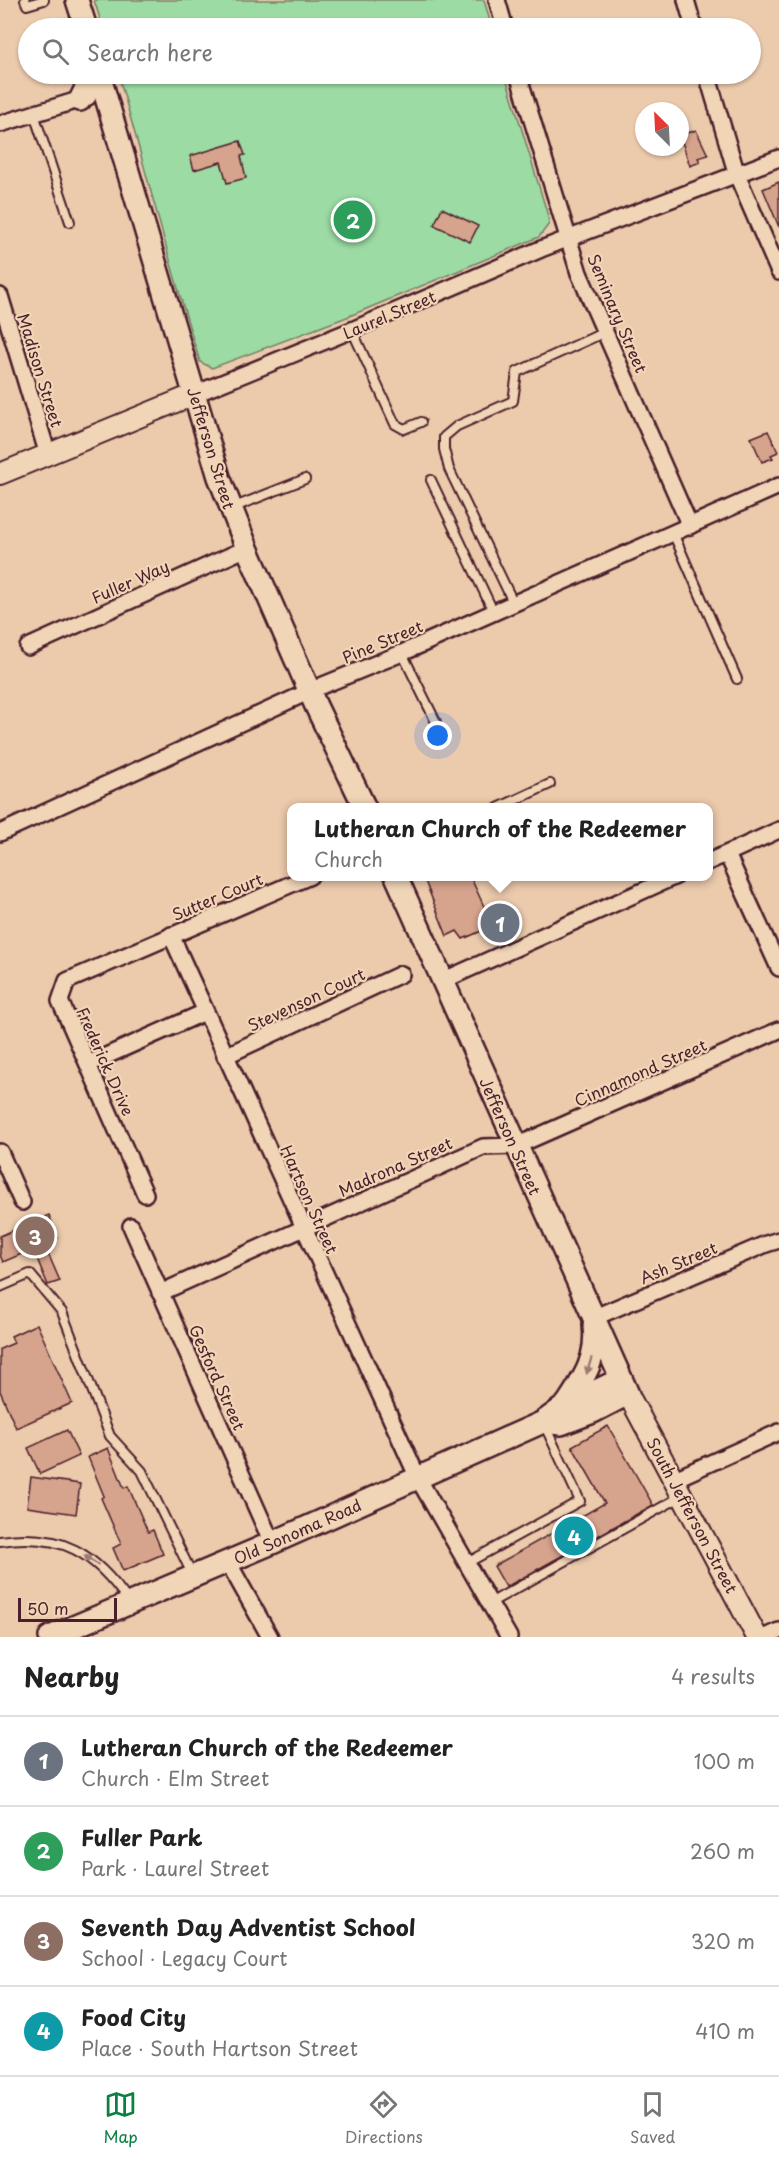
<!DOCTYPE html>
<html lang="en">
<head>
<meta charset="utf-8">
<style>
	body { margin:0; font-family:"Playpen Sans",sans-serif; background:#f6f6f6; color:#222 }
	.compass { position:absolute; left:635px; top:102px; width:54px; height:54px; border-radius:50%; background:#fff; box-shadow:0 2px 4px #0004; rotate:336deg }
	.scale { position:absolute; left:18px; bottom:15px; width:99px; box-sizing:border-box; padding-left:6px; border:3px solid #4a1f2b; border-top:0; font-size:16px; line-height:21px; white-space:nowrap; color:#4a1f2b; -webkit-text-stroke:4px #f0d5b7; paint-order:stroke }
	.you { position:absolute; left:438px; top:736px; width:21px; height:21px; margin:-15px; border:4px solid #fff; border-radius:50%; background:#1a73e8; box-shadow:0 0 0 9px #1a73e833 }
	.badge { display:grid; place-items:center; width:39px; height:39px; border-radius:50%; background:#0b8043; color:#fff; font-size:20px; font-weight:700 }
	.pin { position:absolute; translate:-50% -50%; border:3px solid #fff; box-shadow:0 2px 6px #0006 }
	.popup { position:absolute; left:287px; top:803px; width:426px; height:78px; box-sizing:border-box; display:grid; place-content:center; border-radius:12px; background:#fff; filter:drop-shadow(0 2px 4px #0005); font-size:20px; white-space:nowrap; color:#767676 }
	.popup b { font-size:22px; color:#222 }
	.popup::after { content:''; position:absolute; left:50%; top:100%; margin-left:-12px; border:12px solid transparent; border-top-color:#fff }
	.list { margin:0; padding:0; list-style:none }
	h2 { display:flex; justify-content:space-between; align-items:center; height:78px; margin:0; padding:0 24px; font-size:26px }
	h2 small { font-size:20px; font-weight:400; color:#767676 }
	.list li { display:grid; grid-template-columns:39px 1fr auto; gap:18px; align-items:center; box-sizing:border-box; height:90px; padding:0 24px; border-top:2px solid #e0e0e0 }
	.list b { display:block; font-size:22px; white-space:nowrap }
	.list p { margin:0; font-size:20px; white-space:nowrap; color:#767676 }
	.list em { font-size:20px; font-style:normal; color:#767676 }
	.icon { flex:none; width:33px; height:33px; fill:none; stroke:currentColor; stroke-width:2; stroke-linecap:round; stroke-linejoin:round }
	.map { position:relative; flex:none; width:779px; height:1637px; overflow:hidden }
	.search { position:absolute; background:#fff; box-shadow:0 2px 4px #0004; left:18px; right:18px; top:18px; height:66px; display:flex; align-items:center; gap:15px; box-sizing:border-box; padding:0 21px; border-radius:33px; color:#767676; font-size:22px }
	.sheet { height:438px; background:#fff }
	nav { display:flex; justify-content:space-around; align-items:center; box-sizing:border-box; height:84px; border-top:2px solid #e0e0e0; background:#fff; font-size:16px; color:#767676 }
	nav a { display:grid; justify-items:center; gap:3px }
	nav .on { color:#0b8043 }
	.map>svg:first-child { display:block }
</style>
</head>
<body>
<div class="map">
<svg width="779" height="1637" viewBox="0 0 779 1637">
	<rect width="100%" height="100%" fill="#eccaac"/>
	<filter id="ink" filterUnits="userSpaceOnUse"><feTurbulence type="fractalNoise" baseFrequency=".0167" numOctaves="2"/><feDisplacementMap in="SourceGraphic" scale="12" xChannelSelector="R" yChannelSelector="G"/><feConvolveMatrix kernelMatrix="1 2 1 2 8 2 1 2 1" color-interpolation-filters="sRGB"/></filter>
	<g filter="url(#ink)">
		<g fill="#9cdba3" stroke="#737d67" stroke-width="1.5">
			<path d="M 94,0 L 484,0 L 492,28 L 103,28 Z"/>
			<path d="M 118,74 L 505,74 L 548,216 L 549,224 L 539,237 L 347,317 L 212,368 L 200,362 C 170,267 146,170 118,74 Z"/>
		</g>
		<g fill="#d6a38c" stroke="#4a1f2b" stroke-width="1.5">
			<path d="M 696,130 L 708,155 L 698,158 L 700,162 L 690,166 L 680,136 Z"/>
			<path d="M 240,141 L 245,155 L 241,156 L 246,178 L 227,183 L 221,162 L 194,170 L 190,156 Z"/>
			<path d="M 779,182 L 779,227 L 763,189 Z"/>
			<path d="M 442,208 L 478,226 L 470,242 L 434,225 Z"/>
			<path d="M 768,431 L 778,452 L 771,455 L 773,458 L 762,462 L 751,438 Z"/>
			<path d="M 423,876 L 470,876 L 493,926 L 463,939 L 457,931 L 447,936 Z"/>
			<path d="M 49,1215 L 58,1238 L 44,1244 L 60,1281 L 48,1285 L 33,1249 L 3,1262 L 0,1255 L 0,1236 Z"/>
			<path d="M 37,1324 L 72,1403 L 16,1428 L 0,1391 L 0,1349 L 14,1343 L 11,1336 Z"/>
			<path d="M 608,1426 L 653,1505 L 506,1587 L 494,1566 L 605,1503 L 572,1446 Z"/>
			<path d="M 67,1430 L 79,1456 L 40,1474 L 28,1448 Z"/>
			<path d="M 108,1448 L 124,1488 L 128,1486 L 148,1532 L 153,1530 L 163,1554 L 123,1571 L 113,1548 L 121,1544 L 101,1498 L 104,1496 L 88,1457 Z"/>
			<path d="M 31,1477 L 80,1484 L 76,1514 L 27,1507 Z"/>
		</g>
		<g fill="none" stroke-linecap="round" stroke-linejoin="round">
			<defs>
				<g id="service">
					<path d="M 25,0 L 27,5 L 44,0"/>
					<path d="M 34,114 L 70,222"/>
					<path d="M 352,330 L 395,424 L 404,429 L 421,422"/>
					<path d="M 431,480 L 494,613"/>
					<path d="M 232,508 L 305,479"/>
					<path d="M 673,533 L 737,679"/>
					<path d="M 514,604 L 449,469 L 444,449 L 444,437 L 457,426 L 513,401 L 517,372 L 605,332"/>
					<path d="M 402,653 L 436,722"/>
					<path d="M 498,808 L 550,784"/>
					<path d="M 0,1287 L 30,1274 L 62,1312 L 110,1436 L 142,1471 L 192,1574"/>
					<path d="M 0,1541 C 62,1532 95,1553 129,1602"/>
					<path d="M 467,1563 L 580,1501 L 545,1426"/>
					<path d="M 490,1603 L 682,1496"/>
				</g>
				<g id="minor">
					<path d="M 497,0 L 505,28"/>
					<path d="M 686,0 L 694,28"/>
					<path d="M 518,74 L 579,273 L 690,526"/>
					<path d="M 707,74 L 737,175 L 779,272"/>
					<path d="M 0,124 L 88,97"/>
					<path d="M 0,296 L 48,455"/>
					<path d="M 195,394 L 352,330 L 541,249 L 779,158"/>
					<path d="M 28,647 L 247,548"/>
					<path d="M 0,833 L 321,686 L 402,653 L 779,486"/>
					<path d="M 727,854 L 779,968"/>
					<path d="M 708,862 L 779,830"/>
					<path d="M 171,935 L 418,1478 L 509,1637"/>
					<path d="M 442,981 L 676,876"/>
					<path d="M 225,1056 L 401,974"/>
					<path d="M 88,1064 L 205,1012"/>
					<path d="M 0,1152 L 22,1202"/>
					<path d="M 145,1194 L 60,1001 L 67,981 L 310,876"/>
					<path d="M 131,1226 L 272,1543"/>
					<path d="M 160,1293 L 483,1147 L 516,1146 L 779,1030"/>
					<path d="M 593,1318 L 766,1244 L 779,1240"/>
					<path d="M 675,1479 L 779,1432"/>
					<path d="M 228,1562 L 270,1637"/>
					<path d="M 765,1637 L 779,1631"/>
				</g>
				<g id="tertiary">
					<path d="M 0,474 L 195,394"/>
					<path d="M 628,1394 L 757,1637"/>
				</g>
				<g id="secondary">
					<path d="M 77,0 L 86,28"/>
					<path d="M 99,74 L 219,477 L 247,548 L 316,706 L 365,808"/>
					<path d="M 80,100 L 89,82 L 90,74"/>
					<path d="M 396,876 L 628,1394 L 593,1412 L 561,1424 L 543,1422"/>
					<path d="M 567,1404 C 584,1378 598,1358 594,1325"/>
					<path d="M 50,1637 L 272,1543 L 543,1422 L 565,1406 L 621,1379"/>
				</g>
			</defs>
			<use href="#service" stroke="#4a1f2b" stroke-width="12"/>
			<use href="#minor" stroke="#4a1f2b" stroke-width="20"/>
			<use href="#tertiary" stroke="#4a1f2b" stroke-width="24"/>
			<use href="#secondary" stroke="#4a1f2b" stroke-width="26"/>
			<use href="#service" stroke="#f0d5b7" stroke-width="8"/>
			<use href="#minor" stroke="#f0d5b7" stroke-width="15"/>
			<use href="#tertiary" stroke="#f0d5b7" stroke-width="20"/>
			<use href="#secondary" stroke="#f0d5b7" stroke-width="21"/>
		</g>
		<defs><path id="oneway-solid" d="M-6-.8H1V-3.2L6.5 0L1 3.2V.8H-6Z" transform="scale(1.5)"/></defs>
		<g fill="#9d7a71">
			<use href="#oneway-solid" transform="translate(589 1366) rotate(107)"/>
			<use href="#oneway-solid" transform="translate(91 1560) rotate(-146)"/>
		</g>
	</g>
	<g text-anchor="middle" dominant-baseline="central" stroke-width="4.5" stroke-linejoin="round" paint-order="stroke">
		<g font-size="16" fill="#4a1f2b" stroke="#f0d5b7">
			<text transform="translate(618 313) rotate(67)">Seminary Street</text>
			<text transform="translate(389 314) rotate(-23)">Laurel Street</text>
			<text transform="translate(41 370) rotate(73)">Madison Street</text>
			<text transform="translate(212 448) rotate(73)">Jefferson Street</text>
			<text transform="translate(130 581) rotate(-24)">Fuller Way</text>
			<text transform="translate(382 641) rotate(-23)">Pine Street</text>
			<text transform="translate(217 896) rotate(-23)">Sutter Court</text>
			<text transform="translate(306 999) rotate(-25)">Stevenson Court</text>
			<text transform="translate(106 1061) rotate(66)">Frederick Drive</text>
			<text transform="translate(640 1072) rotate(-24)">Cinnamond Street</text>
			<text transform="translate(511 1136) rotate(66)">Jefferson Street</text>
			<text transform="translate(395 1166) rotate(-24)">Madrona Street</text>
			<text transform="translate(310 1199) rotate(66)">Hartson Street</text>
			<text transform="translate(678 1262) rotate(-23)">Ash Street</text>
			<text transform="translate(218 1377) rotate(66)">Gesford Street</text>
			<text transform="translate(693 1515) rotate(62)">South Jefferson Street</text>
			<text transform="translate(297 1531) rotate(-24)">Old Sonoma Road</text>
		</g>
	</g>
</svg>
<svg class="compass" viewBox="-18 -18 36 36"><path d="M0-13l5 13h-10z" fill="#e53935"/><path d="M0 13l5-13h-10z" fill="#767676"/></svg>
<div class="scale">50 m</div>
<div class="you"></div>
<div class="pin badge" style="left:500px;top:923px;background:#6b7280">1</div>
<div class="popup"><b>Lutheran Church of the Redeemer</b>Church</div>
<div class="pin badge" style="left:353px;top:220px;background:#2e9e5b">2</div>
<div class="pin badge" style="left:35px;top:1236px;background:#8d6e63">3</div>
<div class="pin badge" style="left:574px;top:1536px;background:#0f9aa8">4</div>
<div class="search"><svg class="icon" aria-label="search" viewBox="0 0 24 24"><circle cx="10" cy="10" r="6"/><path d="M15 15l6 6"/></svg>Search here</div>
</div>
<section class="sheet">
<h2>Nearby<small>4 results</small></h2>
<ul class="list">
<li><span class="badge" style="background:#6b7280">1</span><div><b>Lutheran Church of the Redeemer</b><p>Church · Elm Street</p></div><em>100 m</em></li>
<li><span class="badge" style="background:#2e9e5b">2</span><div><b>Fuller Park</b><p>Park · Laurel Street</p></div><em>260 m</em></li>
<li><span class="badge" style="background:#8d6e63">3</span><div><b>Seventh Day Adventist School</b><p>School · Legacy Court</p></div><em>320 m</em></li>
<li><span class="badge" style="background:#0f9aa8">4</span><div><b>Food City</b><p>Place · South Hartson Street</p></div><em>410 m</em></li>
</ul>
</section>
<nav>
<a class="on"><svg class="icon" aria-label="map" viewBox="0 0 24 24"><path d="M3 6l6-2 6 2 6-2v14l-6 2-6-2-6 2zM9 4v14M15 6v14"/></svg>Map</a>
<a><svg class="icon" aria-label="directions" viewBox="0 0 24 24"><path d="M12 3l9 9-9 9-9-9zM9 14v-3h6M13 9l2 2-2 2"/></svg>Directions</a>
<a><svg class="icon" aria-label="saved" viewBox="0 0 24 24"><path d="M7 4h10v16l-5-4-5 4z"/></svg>Saved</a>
</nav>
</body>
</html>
